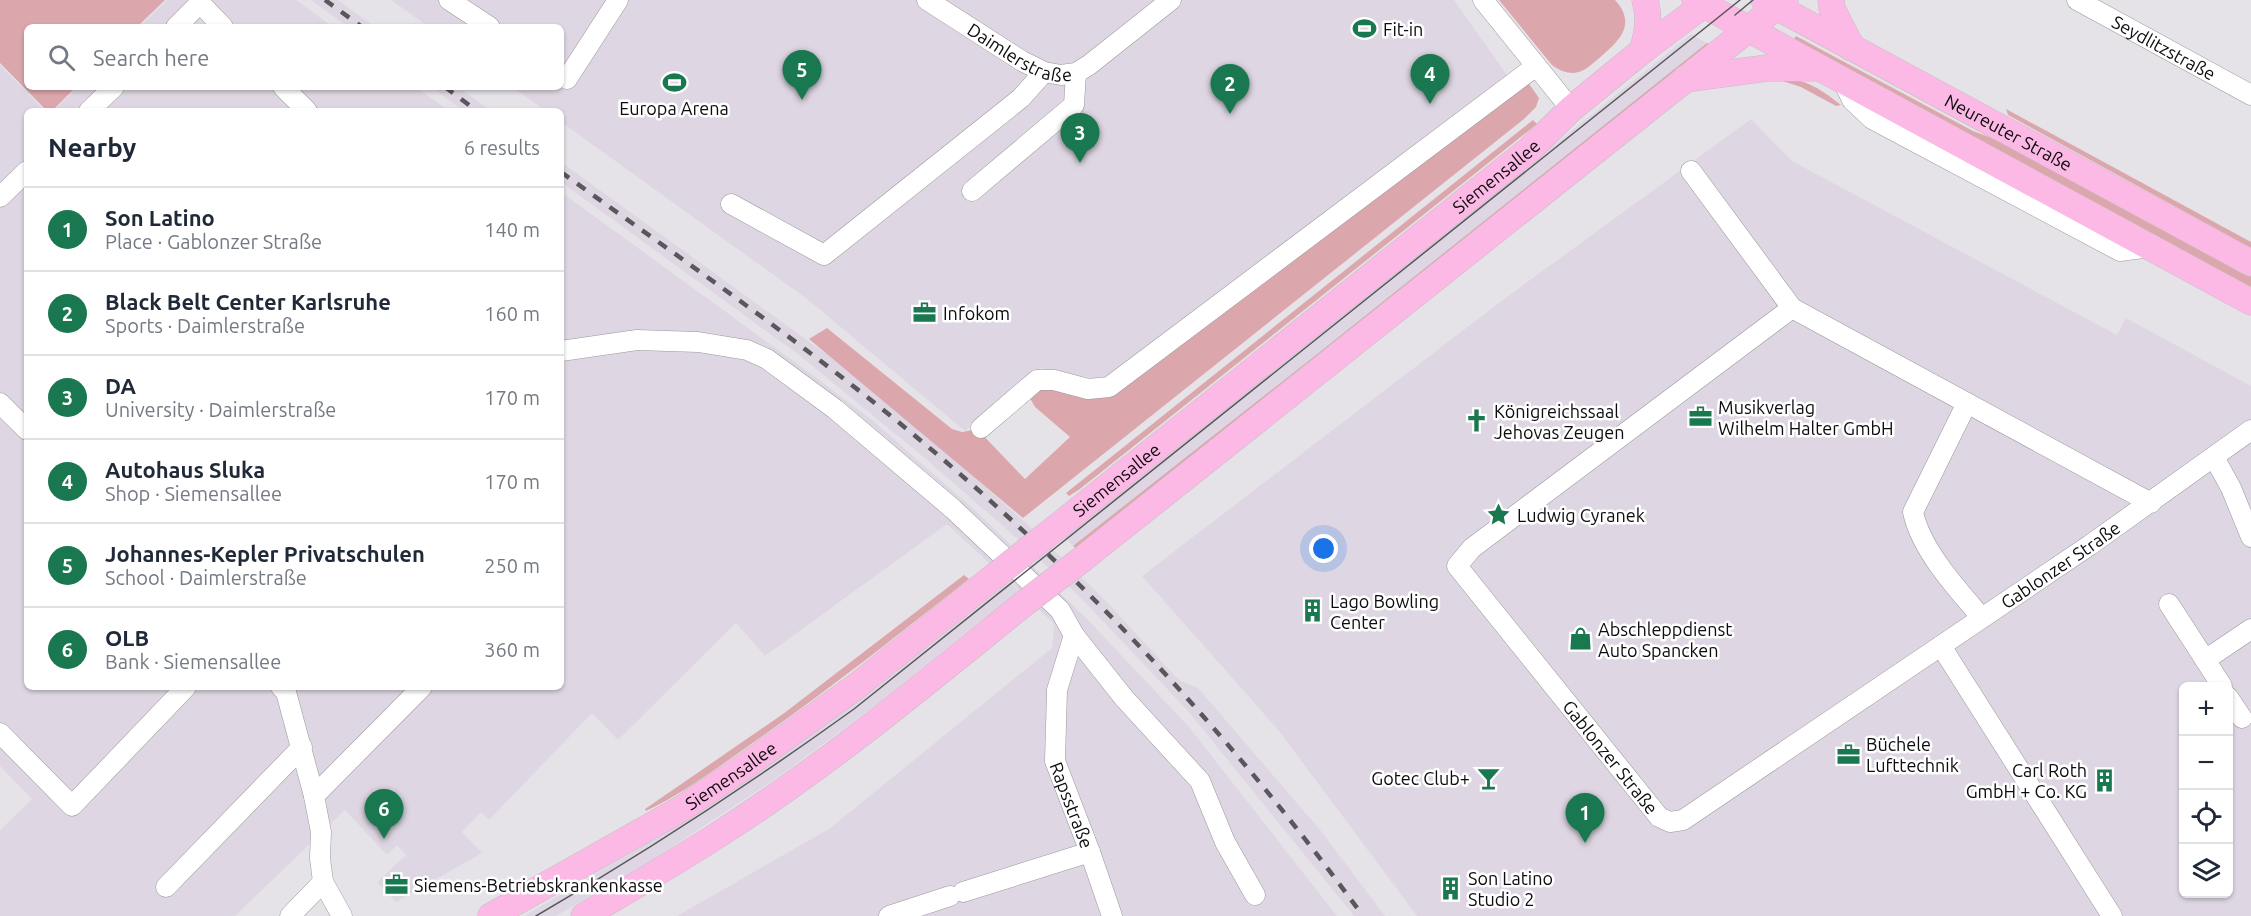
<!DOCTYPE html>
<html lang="en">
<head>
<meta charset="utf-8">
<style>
	body { margin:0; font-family:Ubuntu,sans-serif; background:#f2f2f3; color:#1f2937 }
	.controls { position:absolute; right:18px; bottom:18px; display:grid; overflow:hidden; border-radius:9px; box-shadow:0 2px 4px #0004 }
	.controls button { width:54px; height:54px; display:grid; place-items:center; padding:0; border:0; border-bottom:2px solid #e0e1e3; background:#fff; color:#1f2937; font:30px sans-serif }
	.you { position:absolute; left:1324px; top:549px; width:21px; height:21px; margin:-15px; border:4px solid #fff; border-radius:50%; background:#1a73e8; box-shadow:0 0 0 9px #1a73e833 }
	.badge { display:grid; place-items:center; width:39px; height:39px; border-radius:50%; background:#19784f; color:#fff; font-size:20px; font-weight:700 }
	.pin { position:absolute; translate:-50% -50px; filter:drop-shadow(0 2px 3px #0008) }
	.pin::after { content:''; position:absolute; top:32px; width:21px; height:18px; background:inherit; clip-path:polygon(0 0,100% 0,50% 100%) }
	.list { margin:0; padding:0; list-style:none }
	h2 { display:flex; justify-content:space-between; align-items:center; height:78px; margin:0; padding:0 24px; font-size:26px }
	h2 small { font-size:20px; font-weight:400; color:#747a83 }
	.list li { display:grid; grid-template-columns:39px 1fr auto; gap:18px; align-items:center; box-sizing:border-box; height:84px; padding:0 24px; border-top:2px solid #e0e1e3 }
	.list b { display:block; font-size:22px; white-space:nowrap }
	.list p { margin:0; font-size:20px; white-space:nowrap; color:#747a83 }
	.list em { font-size:20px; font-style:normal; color:#747a83 }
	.icon { flex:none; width:33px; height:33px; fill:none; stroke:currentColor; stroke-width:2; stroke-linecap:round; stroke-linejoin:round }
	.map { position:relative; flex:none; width:2251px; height:916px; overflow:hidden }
	.search { position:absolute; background:#fff; box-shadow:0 2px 4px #0004; left:24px; top:24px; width:540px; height:66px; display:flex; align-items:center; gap:15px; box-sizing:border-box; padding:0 21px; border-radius:9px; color:#747a83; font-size:22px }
	.panel { position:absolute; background:#fff; box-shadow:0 2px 4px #0004; left:24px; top:108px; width:540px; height:582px; border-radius:9px }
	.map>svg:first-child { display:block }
</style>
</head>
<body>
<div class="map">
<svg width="2251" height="916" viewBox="0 0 2251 916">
	<rect width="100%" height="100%" fill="#e6e3e8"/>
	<g fill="#ded7e3" fill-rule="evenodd">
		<path d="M 167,0 L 296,0 L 333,27 L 139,27 Z"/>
		<path d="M 311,0 L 338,0 L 375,27 L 348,27 Z"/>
		<path d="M 391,0 L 1454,0 L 1509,78 L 1104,380 L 1041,368 L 965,431 L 807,299 L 561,122 L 561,111 L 546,111 L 512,87 L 561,87 L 561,27 L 429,27 Z"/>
		<path d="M 1691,34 L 1707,43 L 1316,355 L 1073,546 L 1062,535 L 1387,280 Z"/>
		<path d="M 0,65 L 45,111 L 27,111 L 27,687 L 561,687 L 561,192 L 814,376 L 872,420 L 976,511 L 1090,622 L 1189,727 L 1337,916 L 677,916 L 829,829 L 1052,648 L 1054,624 L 1009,581 L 1018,591 L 877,704 L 777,778 L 646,864 L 556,916 L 524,916 L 636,850 L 767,764 L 1007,580 L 947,524 L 765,656 L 736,623 L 618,740 L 592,713 L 489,820 L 481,812 L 462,832 L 482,853 L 396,902 L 377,882 L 406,855 L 397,845 L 387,855 L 345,810 L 235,916 L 0,916 L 0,830 L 32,799 L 0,766 Z"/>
		<path d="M 78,87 L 416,87 L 449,111 L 53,111 Z"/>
		<path d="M 431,87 L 458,87 L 491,111 L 464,111 Z"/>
		<path d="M 1751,119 L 1792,161 L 2117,335 L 2126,318 L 2251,386 L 2251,916 L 1417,916 L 1279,731 L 1142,576 L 1504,299 ZM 2184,686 L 2228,686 L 2228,894 L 2184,894 Z"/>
		<path d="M 561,162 L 829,356 L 898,411 L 1025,522 L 1106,601 L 1175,676 L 1181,681 L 1198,688 L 1321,831 L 1385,916 L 1354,916 L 1188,711 L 1080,597 L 1011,533 L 927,460 L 799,355 L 561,182 Z"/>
	</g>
	<g fill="#dba7ad">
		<path d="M 0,0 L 165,0 L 137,27 L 27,27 L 27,87 L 76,87 L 52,111 L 47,111 L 0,63 Z"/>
		<path d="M 1499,0 L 1615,0 C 1638,25 1618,42 1598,59 C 1591,65 1584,72 1574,73 C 1565,73 1559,70 1552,65 Z"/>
		<path d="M 1796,36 L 1973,131 L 2010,145 L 2251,272 L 2251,288 L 1794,39 Z"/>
		<path d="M 1707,43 L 1712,45 L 1078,550 L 1073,546 L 1316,355 Z"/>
		<path d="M 1767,76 C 1803,79 1813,83 1841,105 L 1836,106 L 1801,87 Z"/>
		<path d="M 1527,81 L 1539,98 L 1536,107 L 1524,119 L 1023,518 L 809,339 L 827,328 L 952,429 L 962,432 L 977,429 L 1025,479 L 1070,437 L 1035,407 L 1030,398 L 1048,382 L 1088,394 Z"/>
		<path d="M 2006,109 L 2251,242 L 2251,248 L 2008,115 Z"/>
		<path d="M 1533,120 L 1537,124 L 1472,176 L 1080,489 L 1069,496 L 1066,493 Z"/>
		<path d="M 964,575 L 969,579 C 899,634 830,689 757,740 C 721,765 686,792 646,811 L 645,809 L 783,714 Z"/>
	</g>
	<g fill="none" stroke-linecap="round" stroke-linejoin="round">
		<defs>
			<g id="minor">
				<path d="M 449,0 L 490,27"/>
				<path id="s1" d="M 927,0 L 1022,61 L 1044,72 L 1061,75 L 1076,73 L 1089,65 L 1171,0"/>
				<path d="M 1483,0 L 1571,109"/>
				<path id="s2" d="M 2077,0 L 2251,95"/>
				<path d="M 176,27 L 200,3 L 223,27"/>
				<path d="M 561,74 L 567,79 L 618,0"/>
				<path d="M 1842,79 L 1852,100 L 1872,119 L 2120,251 L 2150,247"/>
				<path d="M 283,87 L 307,111"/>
				<path d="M 89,111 L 114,87"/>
				<path d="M 1691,171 L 1792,308"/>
				<path d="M 972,191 L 1074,105 L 1076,73"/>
				<path d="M 0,197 L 27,171"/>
				<path d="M 731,204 L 824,255 L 1021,98 L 1044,72"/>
				<path id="s3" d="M 561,351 L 637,340 L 698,342 L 747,350 L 767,359 L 835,409 L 953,509 L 1060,610 L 1074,635 L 1057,690 L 1055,761 L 1090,852 L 1112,916"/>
				<path d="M 0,403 L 27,430"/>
				<path d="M 1967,403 L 1913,512 C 1921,550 1957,589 1982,618"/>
				<path d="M 981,428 L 1037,380 L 1054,380 L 1088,389 L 1109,387 L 1536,66"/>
				<path d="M 2214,457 L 2231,488 L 2251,537"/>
				<path id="s4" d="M 2151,503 L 1792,308 L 1472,548 L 1457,566 L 1659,817 L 1670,822 L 1683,820 L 2090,545 L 2251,430"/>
				<path d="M 2169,604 L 2222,686"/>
				<path d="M 1074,635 L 1124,698 L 1200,781 L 1225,842 L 1255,895"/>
				<path d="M 1941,646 L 2112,916"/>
				<path d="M 2205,660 L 2251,629"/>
				<path d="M 281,687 L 286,692 L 314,796 L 321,832 L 320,858 L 323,882 L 342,916"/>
				<path d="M 2228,697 L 2242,718"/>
				<path d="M 0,733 L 72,806 L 186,687"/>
				<path d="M 314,796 L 422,687"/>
				<path d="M 166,887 L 302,747"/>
				<path d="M 963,892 L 1090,852"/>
				<path d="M 290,916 L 323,882"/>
				<path d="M 889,916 L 950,896"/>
			</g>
			<g id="major">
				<path d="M 1695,0 L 2251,302"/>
				<path id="s5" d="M 1764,0 L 2251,263"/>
				<path d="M 1831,0 L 1832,9 L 1852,48"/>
				<path d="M 1642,51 C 1648,33 1650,18 1645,0"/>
				<path d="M 1685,79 L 1767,68 L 1819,68"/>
				<path id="s6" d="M 1057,527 L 1530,149 L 1571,109 L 1642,51 L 1710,0"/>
				<path d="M 1085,557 L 1785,0"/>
				<path id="s7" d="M 491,916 L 681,809 L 744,767 L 854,688 L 996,575"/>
				<path d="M 584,916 C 631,888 678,861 724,831 C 830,763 928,681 1026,602"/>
			</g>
		</defs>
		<use href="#minor" stroke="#99979c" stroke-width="21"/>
		<use href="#major" stroke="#c0c0c0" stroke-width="27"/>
		<use href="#minor" stroke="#fff" stroke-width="20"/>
		<use href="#major" stroke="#fcb9e5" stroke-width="26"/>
		<g stroke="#59575a" stroke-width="1.5">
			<path d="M 1735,15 L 1753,0"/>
			<path d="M 536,916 C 646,852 750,784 854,709 L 1740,0"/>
		</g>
		<g stroke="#59575a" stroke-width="4.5" stroke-dasharray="10 10" stroke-linecap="butt">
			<path d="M 325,0 L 362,27"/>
			<path d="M 445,87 L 477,111"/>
			<path d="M 561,172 C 681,259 805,344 920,440 C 1087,579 1235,740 1363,916"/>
		</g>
		<defs>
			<g id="major-bridge">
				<path d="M 996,575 L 1057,527"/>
				<path d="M 1026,602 L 1085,557"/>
			</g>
		</defs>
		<use href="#major-bridge" stroke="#c0c0c0" stroke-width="27" stroke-linecap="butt"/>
		<use href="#major-bridge" stroke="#fcb9e5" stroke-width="26"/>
	</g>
	<defs>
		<symbol id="stadium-bare" viewBox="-9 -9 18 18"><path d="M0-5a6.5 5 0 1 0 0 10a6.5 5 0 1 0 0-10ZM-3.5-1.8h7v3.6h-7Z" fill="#19784f" stroke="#fff" stroke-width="2.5" paint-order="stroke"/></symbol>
		<symbol id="office-bare" viewBox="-9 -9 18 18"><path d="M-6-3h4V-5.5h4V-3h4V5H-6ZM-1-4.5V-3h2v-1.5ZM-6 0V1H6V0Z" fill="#19784f" stroke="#fff" stroke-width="2.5" paint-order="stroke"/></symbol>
		<symbol id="church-bare" viewBox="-9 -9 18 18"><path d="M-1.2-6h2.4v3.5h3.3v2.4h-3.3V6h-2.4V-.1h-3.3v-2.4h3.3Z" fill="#19784f" stroke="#fff" stroke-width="2.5" paint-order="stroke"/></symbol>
		<symbol id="sight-bare" viewBox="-9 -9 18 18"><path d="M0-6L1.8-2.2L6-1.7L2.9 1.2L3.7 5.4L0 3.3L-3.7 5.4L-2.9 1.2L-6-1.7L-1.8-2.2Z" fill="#19784f" stroke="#fff" stroke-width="2.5" paint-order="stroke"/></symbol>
		<symbol id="building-bare" viewBox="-9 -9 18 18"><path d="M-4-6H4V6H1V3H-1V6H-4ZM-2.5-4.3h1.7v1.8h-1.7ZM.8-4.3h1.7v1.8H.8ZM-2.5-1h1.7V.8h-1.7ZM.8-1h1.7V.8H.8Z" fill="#19784f" stroke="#fff" stroke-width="2.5" paint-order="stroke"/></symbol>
		<symbol id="shop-bare" viewBox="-9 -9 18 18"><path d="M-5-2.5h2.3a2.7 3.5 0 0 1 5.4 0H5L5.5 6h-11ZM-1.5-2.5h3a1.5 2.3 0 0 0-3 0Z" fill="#19784f" stroke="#fff" stroke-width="2.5" paint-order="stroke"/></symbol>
		<symbol id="bar-bare" viewBox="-9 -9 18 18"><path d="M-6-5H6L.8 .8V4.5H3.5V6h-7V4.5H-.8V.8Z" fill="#19784f" stroke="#fff" stroke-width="2.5" paint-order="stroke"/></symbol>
	</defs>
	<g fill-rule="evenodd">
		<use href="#stadium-bare" x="1348" y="12" width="33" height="33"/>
		<use href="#stadium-bare" x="658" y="66" width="33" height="33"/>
		<use href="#office-bare" x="908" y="296" width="33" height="33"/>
		<use href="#office-bare" x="1684" y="400" width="33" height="33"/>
		<use href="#church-bare" x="1460" y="404" width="33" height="33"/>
		<use href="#sight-bare" x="1482" y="498" width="33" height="33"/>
		<use href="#building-bare" x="1296" y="594" width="33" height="33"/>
		<use href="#shop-bare" x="1564" y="622" width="33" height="33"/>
		<use href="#office-bare" x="1832" y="738" width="33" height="33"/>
		<use href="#bar-bare" x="1472" y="762" width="33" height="33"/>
		<use href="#building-bare" x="2088" y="764" width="33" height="33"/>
		<use href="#office-bare" x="380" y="868" width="33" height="33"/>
		<use href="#building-bare" x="1434" y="872" width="33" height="33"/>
	</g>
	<g text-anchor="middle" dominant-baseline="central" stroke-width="5" stroke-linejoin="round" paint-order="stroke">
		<g font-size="18" fill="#0c0b0d" stroke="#fff" text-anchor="start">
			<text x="1383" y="29">Fit-in</text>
			<text x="674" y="108" text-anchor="middle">Europa Arena</text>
			<text x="943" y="313">Infokom</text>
			<text x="1718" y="407">Musikverlag<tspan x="1718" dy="21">Wilhelm Halter GmbH</tspan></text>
			<text x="1494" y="411">Königreichssaal<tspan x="1494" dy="21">Jehovas Zeugen</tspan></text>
			<text x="1517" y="515">Ludwig Cyranek</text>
			<text x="1330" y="601">Lago Bowling<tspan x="1330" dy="21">Center</tspan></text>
			<text x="1598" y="629">Abschleppdienst<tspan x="1598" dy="21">Auto Spancken</tspan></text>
			<text x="1866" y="744">Büchele<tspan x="1866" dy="21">Lufttechnik</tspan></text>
			<text x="2087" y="770" text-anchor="end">Carl Roth<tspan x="2087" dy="21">GmbH + Co. KG</tspan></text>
			<text x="1470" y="778" text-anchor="end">Gotec Club+</text>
			<text x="1468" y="878">Son Latino<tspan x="1468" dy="21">Studio 2</tspan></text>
			<text x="414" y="885">Siemens-Betriebskrankenkasse</text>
		</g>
		<g font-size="18" fill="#0c0b0d" stroke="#fff">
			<text stroke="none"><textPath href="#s1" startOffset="108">Daimlerstraße</textPath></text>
			<text stroke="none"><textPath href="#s2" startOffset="99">Seydlitzstraße</textPath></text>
			<text stroke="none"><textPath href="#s5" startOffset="278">Neureuter Straße</textPath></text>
			<text stroke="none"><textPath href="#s6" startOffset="562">Siemensallee</textPath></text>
			<text stroke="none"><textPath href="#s6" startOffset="76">Siemensallee</textPath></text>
			<text stroke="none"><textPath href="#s4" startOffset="1635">Gablonzer Straße</textPath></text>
			<text stroke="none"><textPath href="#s4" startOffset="1077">Gablonzer Straße</textPath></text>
			<text stroke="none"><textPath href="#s7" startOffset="278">Siemensallee</textPath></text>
			<text stroke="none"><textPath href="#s3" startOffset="800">Rapsstraße</textPath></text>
		</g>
	</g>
</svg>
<div class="controls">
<button>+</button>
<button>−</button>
<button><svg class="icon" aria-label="locate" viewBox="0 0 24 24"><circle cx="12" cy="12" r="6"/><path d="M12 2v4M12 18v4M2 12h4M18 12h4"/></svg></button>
<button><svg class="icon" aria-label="layers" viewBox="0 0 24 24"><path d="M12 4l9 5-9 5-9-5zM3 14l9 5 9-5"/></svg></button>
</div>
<div class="you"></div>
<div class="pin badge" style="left:1585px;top:843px">1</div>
<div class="pin badge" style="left:1230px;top:114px">2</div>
<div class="pin badge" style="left:1080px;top:163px">3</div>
<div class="pin badge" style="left:1430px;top:104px">4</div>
<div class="pin badge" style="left:802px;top:100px">5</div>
<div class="pin badge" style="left:384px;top:839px">6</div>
<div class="search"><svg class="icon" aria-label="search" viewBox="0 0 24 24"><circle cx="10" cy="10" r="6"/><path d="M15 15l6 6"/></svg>Search here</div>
<section class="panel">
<h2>Nearby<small>6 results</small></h2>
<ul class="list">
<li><span class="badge">1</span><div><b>Son Latino</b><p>Place · Gablonzer Straße</p></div><em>140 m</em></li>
<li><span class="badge">2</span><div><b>Black Belt Center Karlsruhe</b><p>Sports · Daimlerstraße</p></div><em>160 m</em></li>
<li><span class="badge">3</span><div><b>DA</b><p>University · Daimlerstraße</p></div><em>170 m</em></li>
<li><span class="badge">4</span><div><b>Autohaus Sluka</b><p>Shop · Siemensallee</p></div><em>170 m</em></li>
<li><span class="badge">5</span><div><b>Johannes-Kepler Privatschulen</b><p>School · Daimlerstraße</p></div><em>250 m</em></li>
<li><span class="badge">6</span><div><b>OLB</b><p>Bank · Siemensallee</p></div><em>360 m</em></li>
</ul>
</section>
</div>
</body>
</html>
